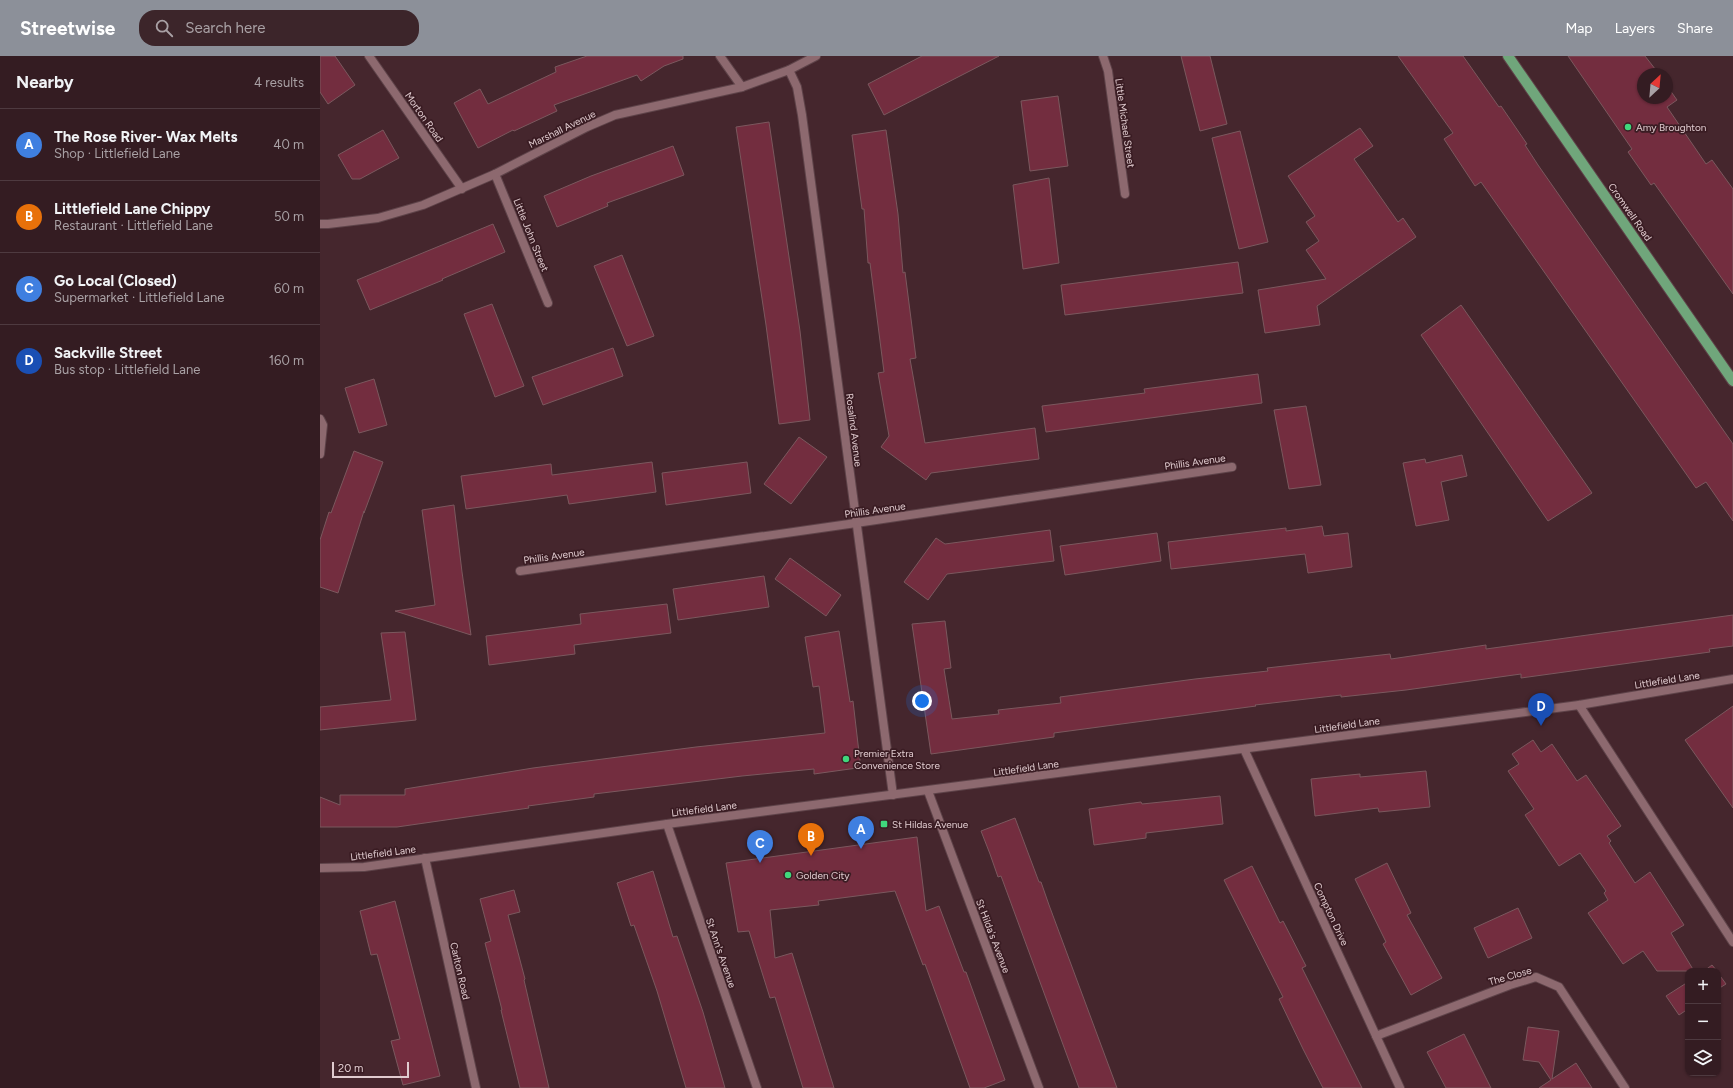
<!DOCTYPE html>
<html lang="en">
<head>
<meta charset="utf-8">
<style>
	body { margin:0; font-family:Figtree,sans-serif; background:#3c252a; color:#f1f3f6 }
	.controls { position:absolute; right:12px; bottom:12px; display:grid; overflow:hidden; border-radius:8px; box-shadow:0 1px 3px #0004 }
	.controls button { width:36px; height:36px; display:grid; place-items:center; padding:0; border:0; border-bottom:1px solid #4e3a40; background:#341c22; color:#f1f3f6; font:20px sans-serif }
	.compass { position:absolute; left:1317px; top:12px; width:36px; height:36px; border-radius:50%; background:#341c22; box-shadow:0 1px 3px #0004; rotate:26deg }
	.scale { position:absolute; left:12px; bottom:10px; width:77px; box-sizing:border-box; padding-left:4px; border:2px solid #e0cbcf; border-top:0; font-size:11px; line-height:14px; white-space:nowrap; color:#e0cbcf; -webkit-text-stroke:3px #3a1c23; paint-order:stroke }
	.you { position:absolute; left:602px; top:645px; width:14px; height:14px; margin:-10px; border:3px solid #fff; border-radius:50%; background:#1a73e8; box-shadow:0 0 0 6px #1a73e833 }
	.badge { display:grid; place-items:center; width:26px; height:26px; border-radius:50%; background:#8c9099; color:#fff; font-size:13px; font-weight:700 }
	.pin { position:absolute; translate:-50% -33px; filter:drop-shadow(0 1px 2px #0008) }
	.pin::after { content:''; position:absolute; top:21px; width:14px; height:12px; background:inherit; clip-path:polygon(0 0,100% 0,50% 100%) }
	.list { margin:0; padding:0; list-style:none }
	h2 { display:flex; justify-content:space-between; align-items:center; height:52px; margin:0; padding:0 16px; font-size:17px }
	h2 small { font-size:13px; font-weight:400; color:#a9a1a5 }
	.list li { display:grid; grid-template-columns:26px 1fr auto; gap:12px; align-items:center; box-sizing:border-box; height:72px; padding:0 16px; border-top:1px solid #4e3a40 }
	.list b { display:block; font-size:15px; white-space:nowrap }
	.list p { margin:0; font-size:13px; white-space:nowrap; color:#a9a1a5 }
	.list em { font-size:13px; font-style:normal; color:#a9a1a5 }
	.icon { flex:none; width:22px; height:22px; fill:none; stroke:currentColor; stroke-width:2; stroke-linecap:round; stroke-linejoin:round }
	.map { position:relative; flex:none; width:1413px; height:1032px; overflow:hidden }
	header { display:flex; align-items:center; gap:24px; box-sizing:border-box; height:56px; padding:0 20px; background:#8c9099; color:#fff }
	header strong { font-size:19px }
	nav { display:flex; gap:22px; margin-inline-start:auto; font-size:14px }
	.search { width:280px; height:36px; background:#3c252a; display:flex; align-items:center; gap:10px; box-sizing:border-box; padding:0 14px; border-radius:16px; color:#a9a1a5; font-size:15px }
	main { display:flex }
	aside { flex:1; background:#341c22 }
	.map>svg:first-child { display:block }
</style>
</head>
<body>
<header>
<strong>Streetwise</strong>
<div class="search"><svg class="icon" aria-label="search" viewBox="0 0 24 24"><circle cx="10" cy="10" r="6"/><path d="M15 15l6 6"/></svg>Search here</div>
<nav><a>Map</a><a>Layers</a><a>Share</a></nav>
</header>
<main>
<aside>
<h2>Nearby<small>4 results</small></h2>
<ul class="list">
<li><span class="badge" style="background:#3f7fe0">A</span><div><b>The Rose River- Wax Melts</b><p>Shop · Littlefield Lane</p></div><em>40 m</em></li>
<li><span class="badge" style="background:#e8710a">B</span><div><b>Littlefield Lane Chippy</b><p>Restaurant · Littlefield Lane</p></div><em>50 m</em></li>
<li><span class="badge" style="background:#3f7fe0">C</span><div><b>Go Local (Closed)</b><p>Supermarket · Littlefield Lane</p></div><em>60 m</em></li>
<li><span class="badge" style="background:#1a4fb4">D</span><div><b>Sackville Street</b><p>Bus stop · Littlefield Lane</p></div><em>160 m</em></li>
</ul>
</aside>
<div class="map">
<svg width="1413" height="1032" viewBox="0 0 1413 1032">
	<rect width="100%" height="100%" fill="#45262d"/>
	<g fill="#732d3f" stroke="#7b585e">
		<path d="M 0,0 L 15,0 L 35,29 L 8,48 L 0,36 Z"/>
		<path d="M 267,0 L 363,0 L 363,3 L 344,10 L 321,25 L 317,19 L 234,49 L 237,55 L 194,75 L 193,74 L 158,92 L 134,47 L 160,33 L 168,48 L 236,16 L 235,11 Z"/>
		<path d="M 602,0 L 679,0 L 564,59 L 548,28 Z"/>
		<path d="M 861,0 L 890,0 L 907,68 L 880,75 Z"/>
		<path d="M 1078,0 L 1143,0 L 1179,51 L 1181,50 L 1207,88 L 1205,89 L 1218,109 L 1413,388 L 1413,465 L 1386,426 L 1376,432 L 1161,126 L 1155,130 L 1124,83 L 1133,77 Z"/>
		<path d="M 1248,0 L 1325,0 L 1339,18 L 1323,18 L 1323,42 L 1347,42 L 1347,30 L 1357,44 L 1347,51 L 1386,108 L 1392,104 L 1413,133 L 1413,238 L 1334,127 L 1331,129 L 1308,96 L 1312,93 Z"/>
		<path d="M 738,40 L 748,110 L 710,115 L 701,45 Z"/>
		<path d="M 449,66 L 480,275 L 490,364 L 459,368 L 446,269 L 416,71 Z"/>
		<path d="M 1040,72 L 1053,90 L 1034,103 L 1078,166 L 1083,162 L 1096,181 L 997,250 L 1000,269 L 945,277 L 938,234 L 1006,223 L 986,194 L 999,185 L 986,166 L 995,160 L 968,120 Z"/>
		<path d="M 63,74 L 79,102 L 40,123 L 32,123 L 18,99 Z"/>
		<path d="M 566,74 L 578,158 L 583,217 L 585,216 L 596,302 L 590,303 L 605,387 L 715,372 L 719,403 L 611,417 L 606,424 L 561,391 L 569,380 L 558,317 L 564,316 L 550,207 L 548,207 L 544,153 L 542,153 L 532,79 Z"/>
		<path d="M 920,75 L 948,186 L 919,193 L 892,82 Z"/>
		<path d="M 353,90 L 364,119 L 287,147 L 288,150 L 237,171 L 224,140 L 271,120 Z"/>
		<path d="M 729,122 L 739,207 L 703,213 L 693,129 Z"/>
		<path d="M 173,168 L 185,196 L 122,223 L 123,224 L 50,254 L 37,224 Z"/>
		<path d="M 302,199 L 334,280 L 307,290 L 274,210 Z"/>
		<path d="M 918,206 L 923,237 L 745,259 L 741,229 Z"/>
		<path d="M 172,248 L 204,330 L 175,341 L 144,258 Z"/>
		<path d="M 1141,249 L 1272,437 L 1228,465 L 1101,279 Z"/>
		<path d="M 293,292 L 303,320 L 223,349 L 212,321 Z"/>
		<path d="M 938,318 L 942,347 L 726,376 L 722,350 L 825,337 L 824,333 Z"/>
		<path d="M 54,323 L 67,369 L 39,377 L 25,332 Z"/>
		<path d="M 986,350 L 1001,429 L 969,433 L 954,354 Z"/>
		<path d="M 479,381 L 507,401 L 471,448 L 444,428 Z"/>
		<path d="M 34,395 L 63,406 L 44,457 L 44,455 L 18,537 L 0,531 L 0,484 L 9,456 L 11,457 Z"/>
		<path d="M 1142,399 L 1147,420 L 1121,426 L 1129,464 L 1096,470 L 1083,407 L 1105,403 L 1106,407 Z"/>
		<path d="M 332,406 L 336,436 L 249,448 L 247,439 L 146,453 L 141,420 L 231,408 L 232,419 Z"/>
		<path d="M 427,406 L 431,437 L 346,449 L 342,417 Z"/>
		<path d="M 134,449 L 142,516 L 151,579 L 75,555 L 115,549 L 102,454 Z"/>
		<path d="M 1002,470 L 1004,480 L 1028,477 L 1032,511 L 988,517 L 985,498 L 851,513 L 848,486 L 966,472 L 966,475 Z"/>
		<path d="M 730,474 L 734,505 L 627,518 L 608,544 L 584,526 L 616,482 L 625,488 Z"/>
		<path d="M 837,477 L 841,505 L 745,519 L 740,490 Z"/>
		<path d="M 470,502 L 521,539 L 506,560 L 455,523 Z"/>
		<path d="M 444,520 L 449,551 L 358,564 L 353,533 Z"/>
		<path d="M 347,548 L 351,577 L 254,589 L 255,598 L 169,609 L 166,580 L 261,568 L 260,558 Z"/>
		<path d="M 1413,559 L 1413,590 L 1389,593 L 1390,596 L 1201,622 L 1201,618 L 1086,634 L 1021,641 L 1021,639 L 935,649 L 936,650 L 734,677 L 734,681 L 611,698 L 592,568 L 625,565 L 631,612 L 624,613 L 632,663 L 679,658 L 678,654 L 741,647 L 740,641 L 875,623 L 948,615 L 947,612 L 1070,598 L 1071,603 L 1166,589 L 1166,593 Z"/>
		<path d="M 519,575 L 530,646 L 533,645 L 538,688 L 540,704 L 537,712 L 494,718 L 494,713 L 422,720 L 274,738 L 274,741 L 208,750 L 209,752 L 77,771 L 0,771 L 0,741 L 20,749 L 20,739 L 85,739 L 85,733 L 213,712 L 376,691 L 505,677 L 499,630 L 493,631 L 485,581 Z"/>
		<path d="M 85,576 L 96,664 L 0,674 L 0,651 L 71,644 L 61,577 Z"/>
		<path d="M 1413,650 L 1413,752 L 1365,684 Z"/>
		<path d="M 1213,684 L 1221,696 L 1232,688 L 1257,725 L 1266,719 L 1301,770 L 1287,780 L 1291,785 L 1289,787 L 1315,827 L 1330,816 L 1364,869 L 1351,877 L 1374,915 L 1337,915 L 1323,895 L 1303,908 L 1268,857 L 1288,844 L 1284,837 L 1286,835 L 1260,797 L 1239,810 L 1205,759 L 1214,753 L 1188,715 L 1199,708 L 1192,698 Z"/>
		<path d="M 1106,715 L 1110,751 L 1059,756 L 1058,752 L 995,760 L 991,723 L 1040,718 L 1040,721 Z"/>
		<path d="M 900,740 L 903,768 L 826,777 L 826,782 L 774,789 L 769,753 L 821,746 L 822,748 Z"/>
		<path d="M 695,762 L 719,826 L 721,826 L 729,849 L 797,1032 L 759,1032 L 681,820 L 678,821 L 670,798 L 661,775 Z"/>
		<path d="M 597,781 L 606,855 L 619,850 L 644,916 L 646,916 L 685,1024 L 664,1032 L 650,1032 L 605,908 L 603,909 L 575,835 L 498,845 L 499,849 L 450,854 L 455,902 L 472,897 L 514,1032 L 483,1032 L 455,941 L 450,942 L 429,875 L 418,876 L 406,807 Z"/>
		<path d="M 1067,807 L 1091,857 L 1087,859 L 1122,922 L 1091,939 L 1063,888 L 1066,886 L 1035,823 Z"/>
		<path d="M 932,810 L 960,867 L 963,865 L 986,910 L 982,912 L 1042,1032 L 1003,1032 L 983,993 L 959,943 L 963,941 L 904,824 Z"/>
		<path d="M 333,815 L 353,881 L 357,880 L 383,956 L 405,1032 L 366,1032 L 337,935 L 314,869 L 311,870 L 297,827 Z"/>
		<path d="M 194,834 L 200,856 L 188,859 L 205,923 L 204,924 L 229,1032 L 200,1032 L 181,954 L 182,954 L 165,887 L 171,885 L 160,843 Z"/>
		<path d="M 75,845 L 120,1020 L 83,1029 L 71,985 L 80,983 L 57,898 L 51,899 L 40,855 Z"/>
		<path d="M 1198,852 L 1212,882 L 1168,902 L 1154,872 Z"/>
		<path d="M 1392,909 L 1397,915 L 1384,915 Z"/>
		<path d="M 1398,917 L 1406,928 L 1398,933 Z"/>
		<path d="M 1368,926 L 1368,953 L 1359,959 L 1346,940 Z"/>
		<path d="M 1208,971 L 1239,975 L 1232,1023 L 1256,1007 L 1272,1032 L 1219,1032 L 1231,1024 L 1219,1006 L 1203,1004 Z"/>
		<path d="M 1144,978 L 1171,1032 L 1126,1032 L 1107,996 Z"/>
	</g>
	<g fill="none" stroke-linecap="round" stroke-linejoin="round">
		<defs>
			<g id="minor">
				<path d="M 49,0 L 142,133"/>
				<path d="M 400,0 L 422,31"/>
				<path d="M 783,0 L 788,15 L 805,138"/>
				<path d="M 469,14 L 477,31 L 482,59 L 573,739"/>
				<path d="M 175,118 L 228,247"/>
				<path d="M 0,168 L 8,168 L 58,162 L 103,149 L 175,118 L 267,71 L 295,59 L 422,31 L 469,14 L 496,0"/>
				<path d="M 0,363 L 3,369 L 0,398"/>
				<path d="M 200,515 L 536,467 L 912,411"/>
				<path d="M 1259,649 L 1413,886"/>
				<path d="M 924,693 L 1080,1032"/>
				<path d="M 608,735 L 719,1032"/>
				<path d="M 347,768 L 437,1032"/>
				<path d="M 105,802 L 156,1032"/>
				<path d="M 0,812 L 44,811 L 347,768 L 1259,649 L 1413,623"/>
				<path d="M 1056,980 L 1190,929 L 1216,921 L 1239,931 L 1305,1032"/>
			</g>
			<path id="primary" d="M 1188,0 L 1413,325"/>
		</defs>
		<use href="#minor" stroke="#5e4349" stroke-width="10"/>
		<use href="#primary" stroke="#5e4349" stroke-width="12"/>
		<use href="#minor" stroke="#8d696f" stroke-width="8"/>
		<use href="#primary" stroke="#70a67b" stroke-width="10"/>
	</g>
	<g fill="#40d77c" stroke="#3a1c23" stroke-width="1.5">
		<circle cx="1308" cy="71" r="4"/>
		<circle cx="526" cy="703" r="4"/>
		<rect x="560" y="764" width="8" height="8" rx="2"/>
		<circle cx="468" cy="819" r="4"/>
	</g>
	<g text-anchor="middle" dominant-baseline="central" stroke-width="3.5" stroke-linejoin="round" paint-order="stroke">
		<g font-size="10" fill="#e0cbcf" stroke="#3a1c23">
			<text transform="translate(104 61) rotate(55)">Morton Road</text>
			<text transform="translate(805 67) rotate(82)">Little Michael Street</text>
			<text transform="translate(242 73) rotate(-26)">Marshall Avenue</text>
			<text transform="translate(1310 156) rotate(55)">Cromwell Road</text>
			<text transform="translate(211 179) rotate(68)">Little John Street</text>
			<text transform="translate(534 374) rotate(83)">Rosalind Avenue</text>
			<text transform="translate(875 406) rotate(-8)">Phillis Avenue</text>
			<text transform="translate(555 454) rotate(-8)">Phillis Avenue</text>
			<text transform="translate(234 500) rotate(-8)">Phillis Avenue</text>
			<text transform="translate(1347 624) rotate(-9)">Littlefield Lane</text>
			<text transform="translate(1027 669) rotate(-8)">Littlefield Lane</text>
			<text transform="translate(706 712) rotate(-8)">Littlefield Lane</text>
			<text transform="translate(384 753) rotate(-7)">Littlefield Lane</text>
			<text transform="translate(63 797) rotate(-7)">Littlefield Lane</text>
			<text transform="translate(1011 858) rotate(65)">Compton Drive</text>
			<text transform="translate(673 880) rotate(69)">St Hilda's Avenue</text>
			<text transform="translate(401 897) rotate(71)">St Ann's Avenue</text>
			<text transform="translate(140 915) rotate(77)">Carlton Road</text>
			<text transform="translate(1190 920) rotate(-16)">The Close</text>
		</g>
		<g font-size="10" fill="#e0cbcf" stroke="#3a1c23" text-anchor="start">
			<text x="1316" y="71">Amy Broughton</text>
			<text x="534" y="697">Premier Extra<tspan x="534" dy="12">Convenience Store</tspan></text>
			<text x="572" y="768">St Hildas Avenue</text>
			<text x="476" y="819">Golden City</text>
		</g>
	</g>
</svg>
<div class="controls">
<button>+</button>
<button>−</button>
<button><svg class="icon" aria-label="layers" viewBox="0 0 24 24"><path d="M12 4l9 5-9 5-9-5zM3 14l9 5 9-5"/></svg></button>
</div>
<svg class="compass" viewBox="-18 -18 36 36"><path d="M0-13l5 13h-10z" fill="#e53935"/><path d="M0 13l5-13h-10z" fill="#a9a1a5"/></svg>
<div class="scale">20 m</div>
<div class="you"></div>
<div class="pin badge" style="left:541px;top:793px;background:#3f7fe0">A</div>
<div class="pin badge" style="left:491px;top:800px;background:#e8710a">B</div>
<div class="pin badge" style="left:440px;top:807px;background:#3f7fe0">C</div>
<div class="pin badge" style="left:1221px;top:670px;background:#1a4fb4">D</div>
</div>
</main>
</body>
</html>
